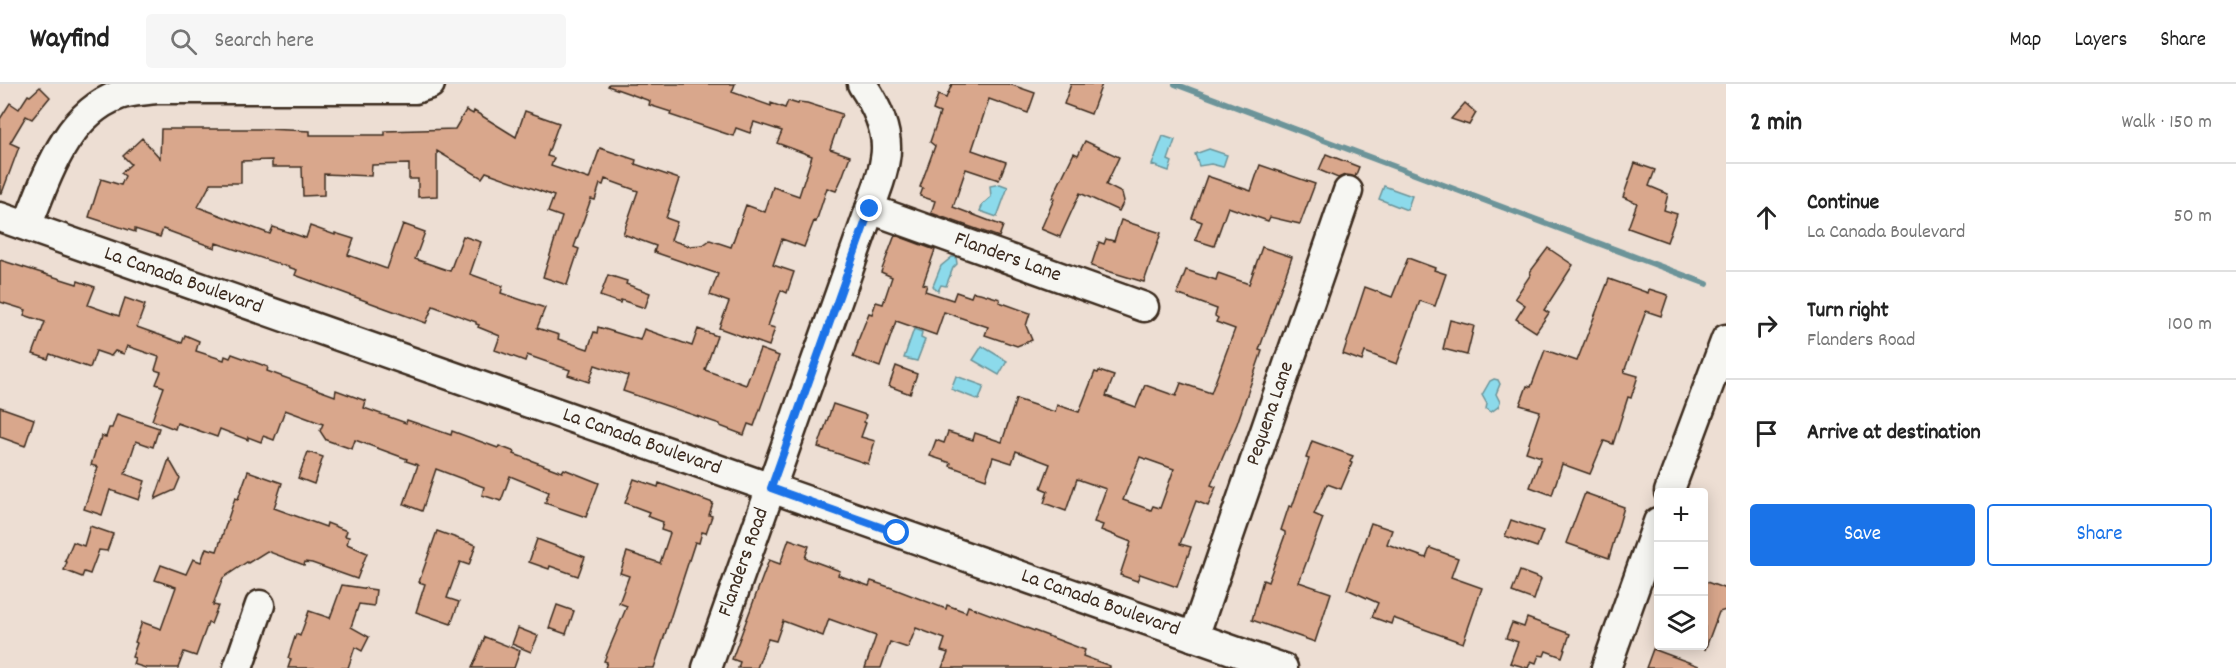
<!DOCTYPE html>
<html lang="en">
<head>
<meta charset="utf-8">
<style>
	body { margin:0; font-family:Dekko,sans-serif; background:#f6f6f6; color:#222 }
	.controls { position:absolute; right:18px; bottom:18px; display:grid; overflow:hidden; border-radius:6px; box-shadow:0 3px 15px #0003 }
	.controls button { width:54px; height:54px; display:grid; place-items:center; padding:0; border:0; border-bottom:2px solid #e0e0e0; background:#fff; color:#222; font:30px sans-serif }
	.stop { position:absolute; width:18px; height:18px; margin:-14px; border:4px solid #1a73e8; border-radius:50%; background:#fff }
	.stop.end { background:#1a73e8; border-color:#fff; box-shadow:0 2px 6px #0008 }
	.list { margin:0; padding:0; list-style:none }
	h2 { display:flex; justify-content:space-between; align-items:center; height:78px; margin:0; padding:0 24px; font-size:26px }
	h2 small { font-size:20px; font-weight:400; color:#767676 }
	.list li { display:grid; grid-template-columns:39px 1fr auto; gap:18px; align-items:center; box-sizing:border-box; height:108px; padding:0 24px; border-top:2px solid #e0e0e0 }
	.list b { display:block; font-size:22px; white-space:nowrap }
	.list p { margin:0; font-size:20px; white-space:nowrap; color:#767676 }
	.list em { font-size:20px; font-style:normal; color:#767676 }
	.actions { display:flex; gap:12px; padding:18px 24px }
	.actions a { flex:1; padding:14px 0; border:2px solid #1a73e8; border-radius:6px; text-align:center; font-size:21px; color:#1a73e8 }
	.actions .main { background:#1a73e8; color:#fff }
	.icon { flex:none; width:33px; height:33px; fill:none; stroke:currentColor; stroke-width:2; stroke-linecap:round; stroke-linejoin:round }
	.map { position:relative; flex:none; width:1726px; height:584px; overflow:hidden }
	header { display:flex; align-items:center; gap:36px; box-sizing:border-box; height:84px; padding:0 30px; background:#fff; border-bottom:2px solid #e0e0e0 }
	header strong { font-size:28px }
	nav { display:flex; gap:33px; margin-inline-start:auto; font-size:21px }
	.search { width:420px; height:54px; background:#f6f6f6; display:flex; align-items:center; gap:15px; box-sizing:border-box; padding:0 21px; border-radius:6px; color:#767676; font-size:22px }
	main { display:flex }
	aside { flex:1; background:#fff }
	.map>svg:first-child { display:block }
</style>
</head>
<body>
<header>
<strong>Wayfind</strong>
<div class="search"><svg class="icon" aria-label="search" viewBox="0 0 24 24"><circle cx="10" cy="10" r="6"/><path d="M15 15l6 6"/></svg>Search here</div>
<nav><a>Map</a><a>Layers</a><a>Share</a></nav>
</header>
<main>
<div class="map">
<svg width="1726" height="584" viewBox="0 0 1726 584">
	<rect width="100%" height="100%" fill="#edded3"/>
	<filter id="ink" filterUnits="userSpaceOnUse"><feTurbulence type="fractalNoise" baseFrequency=".0167" numOctaves="2"/><feDisplacementMap in="SourceGraphic" scale="12" xChannelSelector="R" yChannelSelector="G"/><feConvolveMatrix kernelMatrix="1 2 1 2 8 2 1 2 1" color-interpolation-filters="sRGB"/></filter>
	<g filter="url(#ink)">
		<g fill="#8cdaeb" stroke="#6c9499" stroke-width="1.5">
			<path d="M 1163,52 L 1175,56 L 1168,76 L 1172,78 L 1169,87 L 1152,81 Z"/>
			<path d="M 1209,65 L 1227,71 L 1223,83 L 1211,80 L 1199,82 L 1195,70 Z"/>
			<path d="M 1000,100 L 1008,103 L 997,133 L 980,127 L 983,120 L 991,113 L 990,102 Z"/>
			<path d="M 1384,102 L 1412,112 L 1407,126 L 1379,115 Z"/>
			<path d="M 952,173 L 956,173 L 957,180 L 953,184 L 946,202 L 941,201 L 938,207 L 936,206 L 933,202 L 941,182 Z"/>
			<path d="M 914,245 L 922,248 L 921,254 L 925,256 L 917,277 L 904,274 Z"/>
			<path d="M 982,262 L 1007,277 L 999,291 L 973,276 Z"/>
			<path d="M 956,292 L 984,302 L 979,316 L 951,305 Z"/>
			<path d="M 1494,295 L 1498,296 L 1500,300 L 1496,310 L 1500,318 L 1498,323 L 1491,328 L 1486,325 L 1487,320 L 1482,311 L 1490,297 Z"/>
		</g>
		<g fill="none" stroke-linecap="round" stroke-linejoin="round">
			<path stroke="#6c9499" stroke-width="6" d="M 1175,0 L 1707,200"/>
		</g>
		<g fill="#d9a78c" stroke="#3b2a1e" stroke-width="1.5" fill-rule="evenodd">
			<path d="M 609,0 L 735,0 L 732,8 L 771,22 L 771,19 L 785,24 L 788,17 L 798,20 L 799,18 L 807,19 L 842,30 L 830,65 L 850,72 L 842,94 L 836,107 L 827,104 L 816,138 L 814,137 L 804,163 L 782,155 L 773,181 L 794,188 L 787,209 L 781,206 L 768,242 L 775,244 L 769,262 L 719,244 L 729,218 L 710,211 L 718,190 L 654,168 L 656,162 L 623,150 L 638,107 L 605,95 L 603,101 L 600,100 L 595,116 L 591,115 L 574,163 L 579,165 L 567,201 L 543,193 L 562,133 L 548,128 L 554,112 L 486,88 L 482,94 L 437,67 L 437,112 L 418,113 L 418,95 L 409,95 L 409,80 L 372,81 L 371,92 L 324,90 L 324,111 L 303,112 L 302,83 L 272,83 L 272,76 L 241,77 L 241,99 L 211,99 L 198,123 L 270,150 L 273,143 L 306,154 L 310,142 L 335,151 L 335,149 L 354,155 L 348,171 L 387,185 L 403,140 L 425,148 L 415,175 L 450,187 L 463,152 L 481,158 L 470,190 L 503,202 L 501,209 L 545,224 L 537,244 L 559,251 L 558,255 L 588,265 L 594,248 L 597,249 L 598,243 L 640,256 L 644,245 L 692,262 L 698,245 L 717,252 L 705,286 L 746,301 L 760,265 L 779,272 L 754,342 L 748,340 L 744,351 L 720,342 L 720,340 L 623,307 L 628,292 L 595,281 L 589,298 L 568,291 L 570,286 L 527,271 L 525,277 L 495,266 L 500,252 L 478,243 L 479,241 L 476,240 L 476,238 L 433,222 L 426,239 L 295,191 L 297,186 L 216,159 L 215,164 L 163,145 L 160,153 L 135,145 L 135,148 L 89,133 L 101,95 L 121,101 L 125,92 L 121,89 L 131,80 L 123,72 L 142,54 L 160,74 L 161,45 L 265,45 L 310,47 L 310,51 L 385,51 L 385,47 L 455,45 L 466,26 L 473,30 L 474,27 L 516,53 L 525,27 L 559,39 L 547,72 L 554,74 L 551,82 L 589,95 L 600,64 L 636,76 L 635,80 L 679,95 L 666,134 L 677,138 L 671,156 L 689,162 L 703,161 L 710,156 L 731,163 L 746,121 L 765,128 L 773,103 L 799,112 L 812,72 L 777,59 L 782,47 L 754,38 L 750,49 L 736,44 L 733,52 L 670,31 L 671,28 L 649,21 L 650,17 L 608,2 Z"/>
			<path d="M 952,0 L 1009,0 L 1035,9 L 1028,29 L 989,15 L 972,66 L 1006,78 L 999,96 L 966,85 L 953,123 L 1003,142 L 999,153 L 931,129 L 935,117 L 920,112 L 923,104 L 920,103 L 935,62 L 930,58 L 940,29 L 933,26 L 938,11 L 946,14 Z"/>
			<path d="M 1071,0 L 1102,0 L 1091,30 L 1064,20 Z"/>
			<path d="M 40,3 L 50,13 L 32,35 L 26,32 L 10,59 L 19,63 L 2,109 L 0,109 L 0,35 L 10,19 L 19,25 L 28,11 L 30,12 Z"/>
			<path d="M 1465,19 L 1476,29 L 1469,41 L 1451,35 Z"/>
			<path d="M 1085,57 L 1119,73 L 1106,101 L 1122,109 L 1124,117 L 1119,127 L 1080,109 L 1060,153 L 1041,145 L 1054,115 L 1052,114 L 1074,69 L 1078,71 Z"/>
			<path d="M 1326,70 L 1359,83 L 1355,93 L 1345,91 L 1338,94 L 1319,86 Z"/>
			<path d="M 1635,79 L 1655,86 L 1649,102 L 1668,110 L 1664,126 L 1677,130 L 1667,158 L 1628,144 L 1637,119 L 1623,113 Z"/>
			<path d="M 1260,81 L 1315,100 L 1300,140 L 1270,133 L 1268,137 L 1228,123 L 1214,162 L 1195,156 L 1202,138 L 1192,134 L 1207,92 L 1251,107 Z"/>
			<path d="M 1121,136 L 1161,149 L 1144,198 L 1091,182 L 1099,158 L 1104,160 L 1106,155 L 1114,157 Z"/>
			<path d="M 895,151 L 935,166 L 923,200 L 927,201 L 925,207 L 953,216 L 956,208 L 971,213 L 973,208 L 980,209 L 1000,215 L 999,218 L 1005,220 L 1030,229 L 1026,242 L 1032,256 L 1017,262 L 985,251 L 988,243 L 944,228 L 936,251 L 896,237 L 880,283 L 853,273 L 858,259 L 857,259 L 869,229 L 872,230 L 876,218 L 883,220 L 892,193 L 881,188 Z"/>
			<path d="M 1262,163 L 1292,173 L 1259,266 L 1262,267 L 1237,340 L 1211,401 L 1216,403 L 1208,422 L 1196,417 L 1180,460 L 1191,463 L 1177,503 L 1140,490 L 1137,497 L 1120,491 L 1131,458 L 1101,446 L 1103,441 L 1094,438 L 1106,405 L 1077,395 L 1066,427 L 1044,419 L 1048,407 L 1041,404 L 1050,380 L 1016,367 L 1012,379 L 993,373 L 986,395 L 950,382 L 951,379 L 930,372 L 936,356 L 944,359 L 948,348 L 973,356 L 975,349 L 1002,358 L 1016,315 L 1055,328 L 1057,321 L 1079,328 L 1095,288 L 1098,289 L 1099,287 L 1114,292 L 1106,312 L 1136,323 L 1145,301 L 1176,312 L 1181,299 L 1211,309 L 1235,245 L 1216,238 L 1218,234 L 1215,232 L 1217,225 L 1177,210 L 1186,186 L 1216,196 L 1218,189 L 1249,200 ZM 1140,373 L 1174,385 L 1160,424 L 1153,422 L 1151,426 L 1123,416 Z"/>
			<path d="M 1548,164 L 1573,181 L 1544,226 L 1549,229 L 1536,248 L 1516,235 L 1525,221 L 1515,214 L 1531,190 L 1530,188 Z"/>
			<path d="M 1408,174 L 1435,184 L 1434,186 L 1446,190 L 1435,222 L 1420,217 L 1397,280 L 1365,268 L 1362,277 L 1343,270 L 1365,203 L 1392,213 Z"/>
			<path d="M 0,176 L 77,200 L 78,197 L 95,203 L 88,221 L 119,232 L 125,214 L 145,221 L 137,243 L 182,259 L 185,251 L 199,257 L 196,267 L 224,276 L 225,272 L 230,274 L 232,270 L 268,283 L 267,287 L 335,312 L 336,306 L 366,317 L 364,324 L 406,339 L 407,336 L 451,351 L 452,347 L 498,364 L 499,362 L 515,368 L 514,370 L 562,388 L 564,385 L 599,399 L 586,433 L 545,419 L 549,408 L 510,392 L 501,417 L 482,411 L 484,403 L 436,385 L 422,427 L 404,420 L 418,381 L 406,377 L 407,375 L 355,356 L 352,365 L 326,356 L 320,347 L 323,340 L 285,326 L 274,356 L 263,352 L 261,358 L 248,353 L 248,356 L 220,345 L 217,353 L 177,339 L 175,345 L 152,336 L 164,303 L 156,300 L 161,288 L 155,286 L 159,273 L 127,262 L 124,270 L 115,267 L 111,272 L 96,267 L 90,284 L 50,270 L 48,275 L 33,270 L 45,238 L 24,231 L 26,226 L 0,218 Z"/>
			<path d="M 608,191 L 627,197 L 626,200 L 650,209 L 645,224 L 621,216 L 620,219 L 600,212 Z"/>
			<path d="M 1609,195 L 1648,209 L 1649,205 L 1668,211 L 1661,232 L 1646,227 L 1624,288 L 1638,292 L 1631,314 L 1628,313 L 1613,360 L 1604,357 L 1590,390 L 1562,380 L 1552,411 L 1530,403 L 1541,373 L 1526,368 L 1540,327 L 1520,321 L 1527,302 L 1531,303 L 1545,266 L 1577,277 Z"/>
			<path d="M 1450,236 L 1474,242 L 1467,271 L 1443,265 Z"/>
			<path d="M 896,282 L 917,290 L 910,310 L 889,302 Z"/>
			<path d="M 833,320 L 866,331 L 864,338 L 866,339 L 861,353 L 875,357 L 868,380 L 818,363 Z"/>
			<path d="M 0,323 L 34,335 L 25,362 L 0,353 Z"/>
			<path d="M 117,330 L 159,344 L 153,363 L 136,357 L 125,390 L 145,397 L 139,416 L 110,406 L 102,431 L 84,425 L 98,383 L 91,381 L 99,356 L 101,356 L 102,352 L 106,353 L 109,344 L 112,344 Z"/>
			<path d="M 1312,357 L 1353,372 L 1350,378 L 1352,379 L 1341,405 L 1327,400 L 1314,430 L 1323,434 L 1299,498 L 1331,509 L 1315,558 L 1252,536 L 1263,496 L 1268,498 L 1285,451 L 1285,448 L 1281,446 L 1289,422 L 1292,423 L 1309,375 L 1306,374 Z"/>
			<path d="M 308,368 L 323,373 L 314,400 L 298,394 Z"/>
			<path d="M 169,375 L 180,394 L 175,406 L 155,415 Z"/>
			<path d="M 248,387 L 282,399 L 274,424 L 326,443 L 327,439 L 347,447 L 345,452 L 349,453 L 347,460 L 367,469 L 357,495 L 312,479 L 305,478 L 304,481 L 267,467 L 248,479 L 247,478 L 223,494 L 213,521 L 218,522 L 211,540 L 208,539 L 196,572 L 184,568 L 178,584 L 146,584 L 133,580 L 135,574 L 132,573 L 137,559 L 135,558 L 142,538 L 161,545 L 176,503 L 155,496 L 161,481 L 186,490 L 193,475 L 201,478 L 206,464 L 217,467 L 235,414 L 238,415 Z"/>
			<path d="M 634,395 L 658,403 L 659,399 L 713,419 L 709,431 L 712,432 L 706,449 L 702,448 L 699,459 L 695,458 L 654,584 L 605,584 L 607,578 L 604,577 L 627,522 L 619,519 L 629,492 L 620,489 L 627,468 L 660,479 L 670,449 L 661,446 L 663,438 L 647,432 L 649,428 L 625,419 Z"/>
			<path d="M 1585,409 L 1624,423 L 1609,474 L 1566,459 Z"/>
			<path d="M 1511,436 L 1543,447 L 1537,463 L 1505,452 Z"/>
			<path d="M 1371,439 L 1392,446 L 1387,460 L 1426,474 L 1430,464 L 1458,474 L 1451,493 L 1482,504 L 1463,559 L 1393,534 L 1391,540 L 1372,533 L 1378,519 L 1347,505 Z"/>
			<path d="M 90,442 L 113,450 L 107,467 L 99,466 L 90,490 L 84,488 L 82,493 L 64,486 L 67,478 L 65,477 L 73,458 L 84,462 Z"/>
			<path d="M 437,447 L 476,461 L 469,481 L 460,478 L 447,514 L 459,518 L 451,540 L 416,528 L 425,500 L 419,498 Z"/>
			<path d="M 537,455 L 585,473 L 578,492 L 550,482 L 549,485 L 529,478 Z"/>
			<path d="M 789,455 L 809,462 L 805,474 L 840,487 L 838,491 L 869,502 L 871,497 L 892,504 L 946,525 L 947,521 L 966,528 L 968,522 L 1085,566 L 1083,572 L 1110,582 L 1110,584 L 942,584 L 948,569 L 941,567 L 945,555 L 916,544 L 908,564 L 890,558 L 881,584 L 865,584 L 876,552 L 829,535 L 823,552 L 783,537 L 776,557 L 768,555 L 757,584 L 738,584 L 740,578 L 732,575 L 769,476 L 780,480 Z"/>
			<path d="M 1520,487 L 1541,495 L 1534,516 L 1512,508 Z"/>
			<path d="M 1704,497 L 1726,505 L 1726,526 L 1719,528 L 1705,566 Z"/>
			<path d="M 342,501 L 376,506 L 374,522 L 359,520 L 351,543 L 369,553 L 362,567 L 355,563 L 348,584 L 288,584 L 291,575 L 288,574 L 296,550 L 300,552 L 309,527 L 330,534 Z"/>
			<path d="M 557,521 L 574,527 L 566,550 L 549,544 Z"/>
			<path d="M 1527,534 L 1570,550 L 1562,573 L 1546,567 L 1544,572 L 1539,571 L 1536,579 L 1531,577 L 1528,584 L 1510,579 L 1518,558 L 1506,554 L 1512,539 L 1524,543 Z"/>
			<path d="M 518,544 L 538,552 L 531,568 L 512,560 Z"/>
			<path d="M 485,553 L 520,567 L 514,584 L 472,584 Z"/>
			<path d="M 1653,565 L 1699,582 L 1699,584 L 1646,584 Z"/>
		</g>
		<g fill="none" stroke-linecap="round" stroke-linejoin="round">
			<defs>
				<g id="minor">
					<path id="s1" d="M 870,125 L 1144,223"/>
					<path id="s2" d="M 0,133 L 1283,584"/>
					<path d="M 27,142 C 47,93 65,31 119,11 C 130,7 144,7 156,5 L 415,5 L 430,0"/>
					<path d="M 1669,408 L 1726,255"/>
					<path id="s3" d="M 1194,553 L 1348,107"/>
					<path d="M 238,584 L 260,521"/>
					<path id="s4" d="M 707,584 L 870,125 C 875,109 883,92 885,75 C 890,49 876,21 862,0"/>
					<path d="M 1606,584 L 1658,438"/>
				</g>
			</defs>
			<use href="#minor" stroke="#3b2a1e" stroke-width="33"/>
			<use href="#minor" stroke="#f6f6f2" stroke-width="28"/>
		</g>
	</g>
	<g fill="none" stroke-linecap="round" stroke-linejoin="round" filter="url(#ink)">
		<path stroke="#1a73e8" stroke-width="8" d="M 870,125 L 771,404 L 897,449"/>
	</g>
	<g text-anchor="middle" dominant-baseline="central" stroke-width="5" stroke-linejoin="round" paint-order="stroke">
		<g font-size="21" fill="#3b2a1e" stroke="#f6f6f2">
			<text stroke="none"><textPath href="#s1" startOffset="146">Flanders Lane</textPath></text>
			<text stroke="none"><textPath href="#s2" startOffset="194">La Canada Boulevard</textPath></text>
			<text stroke="none"><textPath href="#s3" startOffset="236">Pequena Lane</textPath></text>
			<text stroke="none"><textPath href="#s2" startOffset="680">La Canada Boulevard</textPath></text>
			<text stroke="none"><textPath href="#s4" startOffset="112">Flanders Road</textPath></text>
			<text stroke="none"><textPath href="#s2" startOffset="1166">La Canada Boulevard</textPath></text>
		</g>
	</g>
</svg>
<div class="controls">
<button>+</button>
<button>−</button>
<button><svg class="icon" aria-label="layers" viewBox="0 0 24 24"><path d="M12 4l9 5-9 5-9-5zM3 14l9 5 9-5"/></svg></button>
</div>
<div class="stop" style="left:897px;top:449px"></div>
<div class="stop end" style="left:870px;top:125px"></div>
</div>
<aside>
<h2>2 min<small>Walk · 150 m</small></h2>
<ul class="list">
<li><svg class="icon" aria-label="ahead" viewBox="0 0 24 24"><path d="M12 20V5M6 11l6-6 6 6"/></svg><div><b>Continue</b><p>La Canada Boulevard</p></div><em>50 m</em></li>
<li><svg class="icon" aria-label="right" viewBox="0 0 24 24"><path d="M7 20v-9h11M14 6l5 5-5 5"/></svg><div><b>Turn right</b><p>Flanders Road</p></div><em>100 m</em></li>
<li><svg class="icon" aria-label="arrive" viewBox="0 0 24 24"><path d="M6 21V4h12l-3 4 3 4H6"/></svg><div><b>Arrive at destination</b></div></li>
</ul>
<div class="actions"><a class="main">Save</a><a>Share</a></div>
</aside>
</main>
</body>
</html>
